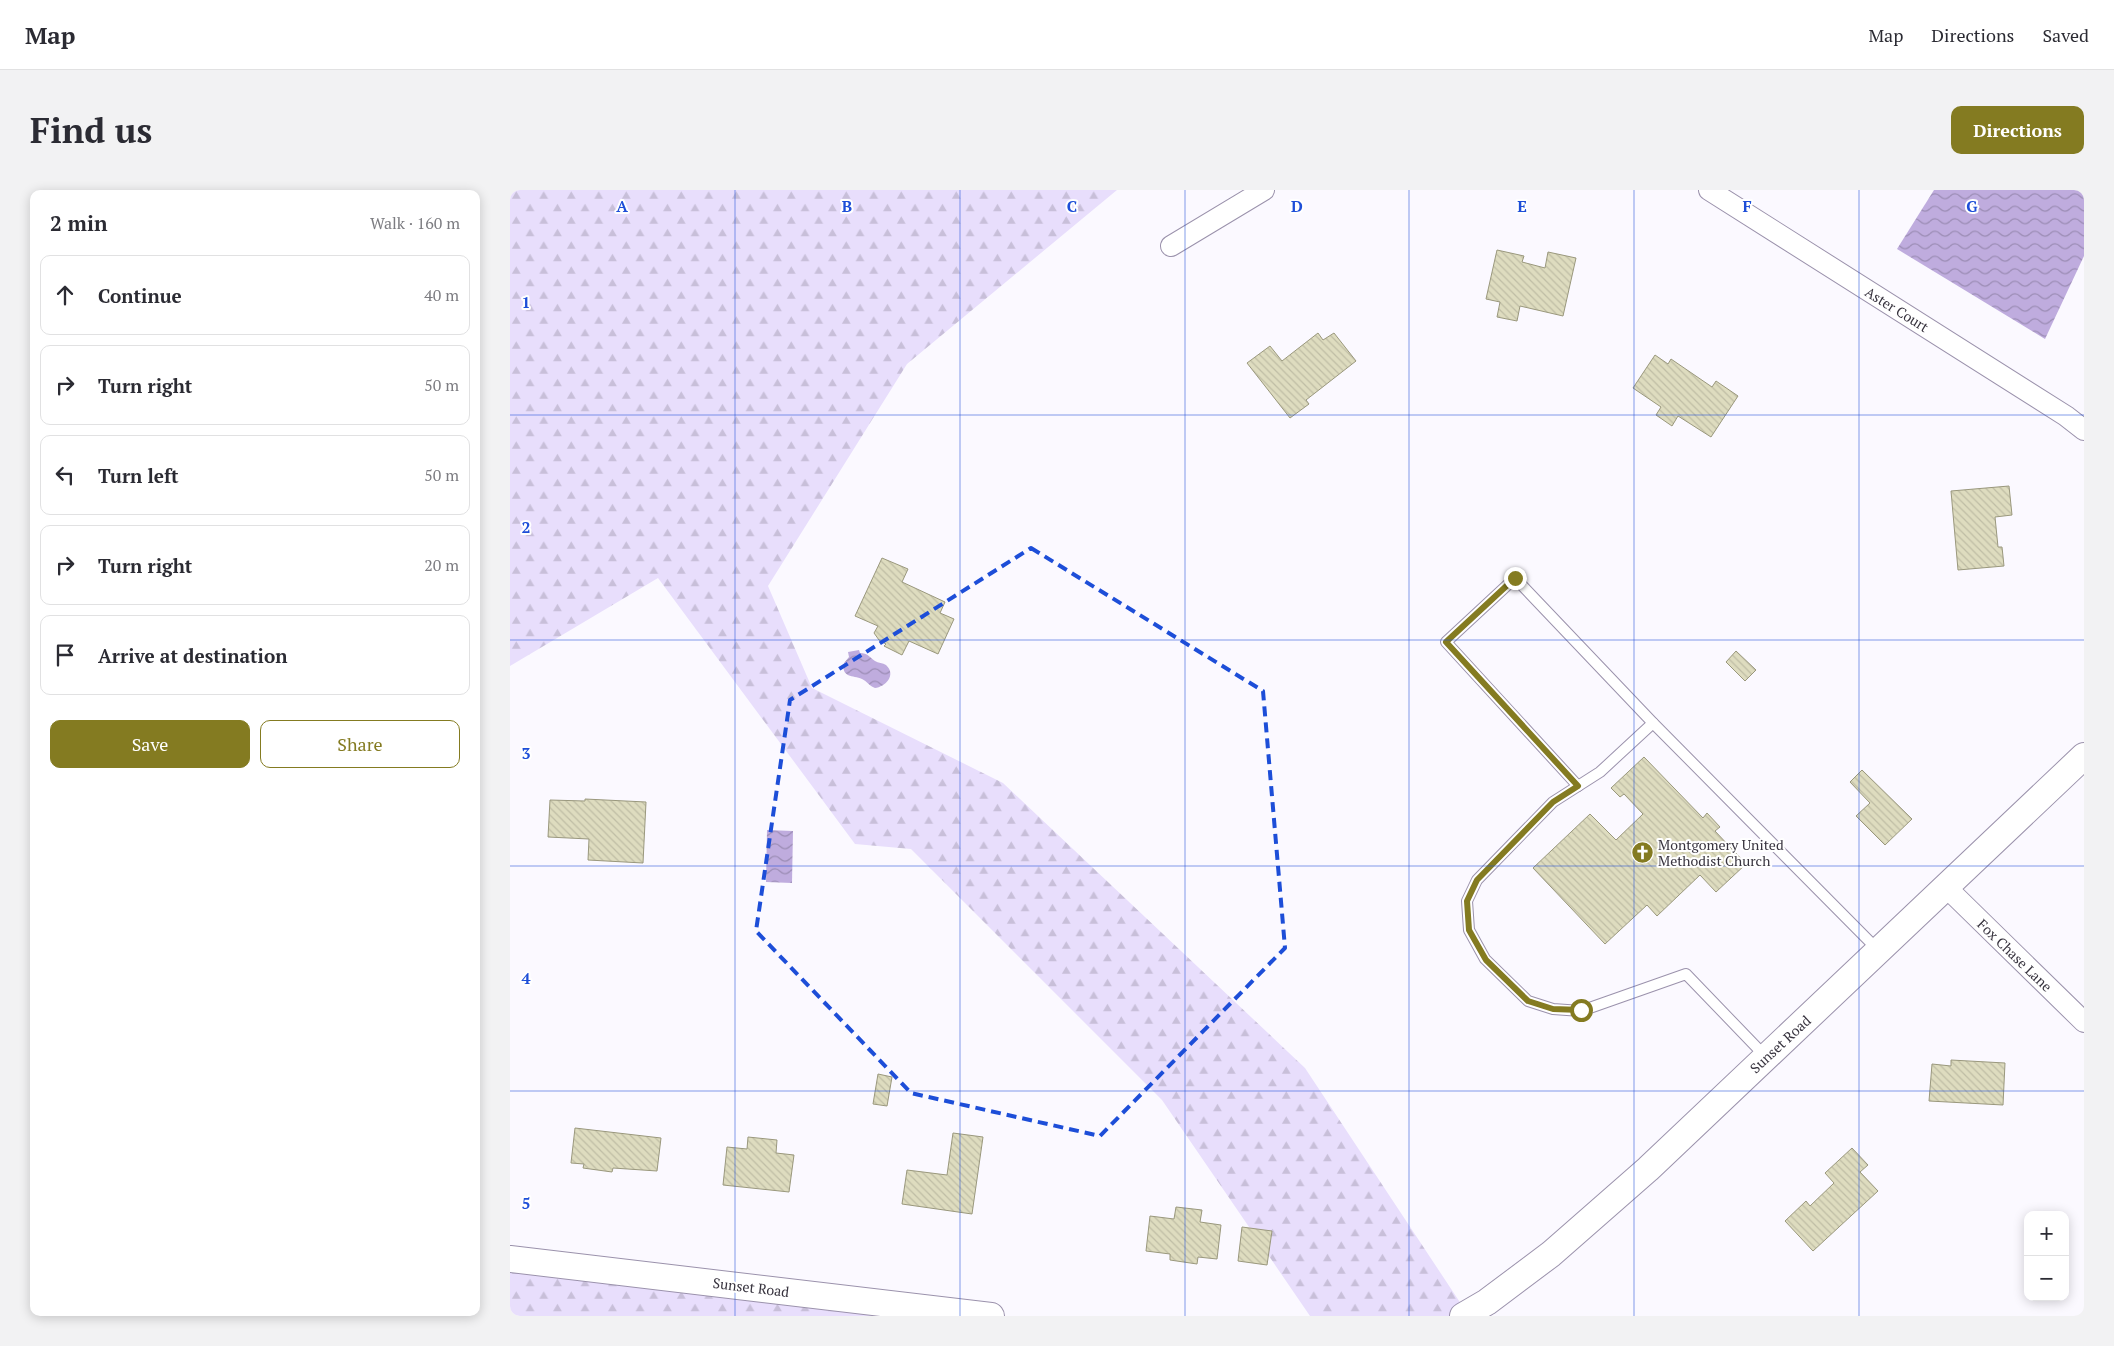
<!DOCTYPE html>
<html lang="en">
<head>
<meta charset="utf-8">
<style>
	body { margin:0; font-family:"PT Serif",serif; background:#f2f2f3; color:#2b2b33 }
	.controls { position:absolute; right:15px; bottom:15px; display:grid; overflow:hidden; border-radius:10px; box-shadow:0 2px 12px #0003 }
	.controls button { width:45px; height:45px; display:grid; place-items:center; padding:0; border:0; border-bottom:1px solid #e1e1e2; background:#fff; color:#2b2b33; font:25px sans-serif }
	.stop { position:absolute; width:15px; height:15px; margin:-11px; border:4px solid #847b21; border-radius:50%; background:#fff }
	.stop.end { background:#847b21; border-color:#fff; box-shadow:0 1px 5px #0008 }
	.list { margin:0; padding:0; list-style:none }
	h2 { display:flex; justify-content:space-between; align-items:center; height:65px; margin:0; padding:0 20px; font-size:21px }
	h2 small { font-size:16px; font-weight:400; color:#7c7c81 }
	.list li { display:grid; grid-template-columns:32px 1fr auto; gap:15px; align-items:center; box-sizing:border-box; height:80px; margin:0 10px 10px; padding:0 10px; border:1px solid #e1e1e2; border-radius:10px }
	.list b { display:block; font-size:19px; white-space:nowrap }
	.list em { font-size:16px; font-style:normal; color:#7c7c81 }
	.actions { display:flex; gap:10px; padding:15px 20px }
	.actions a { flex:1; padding:11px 0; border:1px solid #847b21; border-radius:10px; text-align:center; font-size:18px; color:#847b21 }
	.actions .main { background:#847b21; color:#fff }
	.icon { flex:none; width:28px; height:28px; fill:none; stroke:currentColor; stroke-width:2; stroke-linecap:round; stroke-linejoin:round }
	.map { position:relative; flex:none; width:1574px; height:1126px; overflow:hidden; border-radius:10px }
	header { display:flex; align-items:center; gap:30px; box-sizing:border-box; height:70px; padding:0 25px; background:#fff; border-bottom:1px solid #e1e1e2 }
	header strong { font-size:24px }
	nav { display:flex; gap:28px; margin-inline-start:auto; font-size:18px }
	.intro { display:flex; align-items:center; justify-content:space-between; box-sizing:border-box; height:120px; padding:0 30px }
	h1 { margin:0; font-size:35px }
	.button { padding:12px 22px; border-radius:10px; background:#847b21; color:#fff; font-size:18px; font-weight:700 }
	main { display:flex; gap:30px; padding:0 30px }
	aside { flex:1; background:#fff; border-radius:10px; box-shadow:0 2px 12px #0003 }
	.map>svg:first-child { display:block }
</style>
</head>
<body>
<header>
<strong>Map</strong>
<nav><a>Map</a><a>Directions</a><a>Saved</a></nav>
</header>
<div class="intro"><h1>Find us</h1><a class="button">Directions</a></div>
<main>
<aside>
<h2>2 min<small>Walk · 160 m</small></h2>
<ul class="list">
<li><svg class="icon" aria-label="ahead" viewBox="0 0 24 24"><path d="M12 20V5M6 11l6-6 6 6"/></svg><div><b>Continue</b></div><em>40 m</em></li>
<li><svg class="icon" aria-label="right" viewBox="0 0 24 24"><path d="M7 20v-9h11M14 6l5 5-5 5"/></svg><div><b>Turn right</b></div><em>50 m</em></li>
<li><svg class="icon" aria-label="left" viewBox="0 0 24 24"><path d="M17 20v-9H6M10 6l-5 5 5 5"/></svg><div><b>Turn left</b></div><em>50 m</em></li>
<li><svg class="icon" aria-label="right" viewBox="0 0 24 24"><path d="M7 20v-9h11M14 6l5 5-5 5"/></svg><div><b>Turn right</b></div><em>20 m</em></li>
<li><svg class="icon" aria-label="arrive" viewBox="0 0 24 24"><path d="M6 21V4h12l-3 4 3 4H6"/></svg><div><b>Arrive at destination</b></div></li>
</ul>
<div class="actions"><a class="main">Save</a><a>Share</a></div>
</aside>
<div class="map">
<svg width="1574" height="1126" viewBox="0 0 1574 1126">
	<defs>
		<pattern id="forest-firs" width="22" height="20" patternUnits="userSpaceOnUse" patternTransform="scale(1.25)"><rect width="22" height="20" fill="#e8defc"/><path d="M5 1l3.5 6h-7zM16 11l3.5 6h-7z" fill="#c8bfd9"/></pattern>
		<pattern id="water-waves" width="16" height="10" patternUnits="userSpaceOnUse" patternTransform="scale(1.25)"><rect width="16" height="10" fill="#bfacde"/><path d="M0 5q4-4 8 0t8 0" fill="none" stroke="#9c8db5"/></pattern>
		<pattern id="building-back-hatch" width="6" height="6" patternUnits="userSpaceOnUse" patternTransform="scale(1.25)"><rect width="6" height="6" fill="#dedcbf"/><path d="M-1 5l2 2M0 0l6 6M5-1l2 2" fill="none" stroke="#bfbda5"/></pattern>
	</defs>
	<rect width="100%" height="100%" fill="#fbf9ff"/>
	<g fill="url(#forest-firs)">
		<path d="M 0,0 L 607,0 L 397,174 L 258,396 L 302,498 L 493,593 L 795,878 L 959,1126 L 800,1126 L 652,910 L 401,659 L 345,654 L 148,388 L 0,476 Z"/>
		<path d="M 0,1068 L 432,1126 L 0,1126 Z"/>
	</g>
	<g fill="url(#water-waves)">
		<path d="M 1424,0 L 1574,0 L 1574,66 L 1535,149 L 1387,59 Z"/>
		<path d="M 349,460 L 350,463 C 358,463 359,467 365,471 C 368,473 373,473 376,475 C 387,485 375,497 365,498 C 359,496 357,491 352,489 C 343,485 331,488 334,473 L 339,467 L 338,462 Z"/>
		<path d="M 257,640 L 283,641 L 282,693 L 256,692 Z"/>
	</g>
	<g fill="url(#building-back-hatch)" stroke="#9a987d">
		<path d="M 987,60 L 1014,66 L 1012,72 L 1035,78 L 1038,62 L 1066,68 L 1053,126 L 1010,116 L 1007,131 L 987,127 L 990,112 L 976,109 Z"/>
		<path d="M 808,143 L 813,150 L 824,143 L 846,171 L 796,210 L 799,214 L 780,228 L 737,173 L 760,156 L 772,171 Z"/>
		<path d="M 1145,165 L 1158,174 L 1161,169 L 1202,197 L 1206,191 L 1228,206 L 1201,247 L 1168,226 L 1162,236 L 1146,225 L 1151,217 L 1123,198 Z"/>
		<path d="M 1499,296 L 1502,325 L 1485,327 L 1488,357 L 1492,357 L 1494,376 L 1448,380 L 1441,301 Z"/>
		<path d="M 372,368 L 398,379 L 392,392 L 435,412 L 430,423 L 444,429 L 428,464 L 399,451 L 392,465 L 374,456 L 376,454 L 369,450 L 364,443 L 368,436 L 345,426 Z"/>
		<path d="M 1226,461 L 1246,480 L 1235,491 L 1216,472 Z"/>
		<path d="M 1134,567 L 1193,628 L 1197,623 L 1210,637 L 1205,641 L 1236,674 L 1206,702 L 1190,685 L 1147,726 L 1137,715 L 1095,754 L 1023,678 L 1080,624 L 1106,650 L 1133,624 L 1114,604 L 1110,607 L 1101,598 Z"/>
		<path d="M 1352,580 L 1402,629 L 1375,655 L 1346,626 L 1360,613 L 1340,592 Z"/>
		<path d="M 75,609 L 136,612 L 133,673 L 78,670 L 79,649 L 38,647 L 40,610 L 75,611 Z"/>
		<path d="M 1441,870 L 1495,873 L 1493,915 L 1419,911 L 1422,874 L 1441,876 Z"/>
		<path d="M 368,884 L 382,887 L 377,916 L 363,914 Z"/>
		<path d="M 65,938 L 151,948 L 147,981 L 103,978 L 102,982 L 73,978 L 74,974 L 61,973 Z"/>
		<path d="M 443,943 L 473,947 L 462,1024 L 392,1014 L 397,980 L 437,985 Z"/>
		<path d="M 238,947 L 267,950 L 266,963 L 284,965 L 279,1002 L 213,995 L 217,957 L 237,959 Z"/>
		<path d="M 1342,958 L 1358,975 L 1350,982 L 1368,1001 L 1303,1061 L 1275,1031 L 1296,1011 L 1300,1016 L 1324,993 L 1315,983 Z"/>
		<path d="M 666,1017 L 692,1020 L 690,1032 L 711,1035 L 707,1069 L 688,1067 L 687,1074 L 660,1070 L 660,1064 L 636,1061 L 640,1026 L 664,1029 Z"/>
		<path d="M 732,1037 L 762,1041 L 757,1075 L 728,1071 Z"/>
	</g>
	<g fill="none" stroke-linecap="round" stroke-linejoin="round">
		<defs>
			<g id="service">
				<path d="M 1143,533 L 1090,582 L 1043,612 L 967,690 L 957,711 L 959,740 L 975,769 L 1018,811 L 1043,819 L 1071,821 L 1176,784 L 1255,866"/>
				<path d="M 1068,596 L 936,452 L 1005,388 L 1143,533 L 1368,760"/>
			</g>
			<g id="minor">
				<path d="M 1199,0 L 1556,226 L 1574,240"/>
				<path d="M 661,56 L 754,0"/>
				<path d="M 1436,697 L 1574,832"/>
			</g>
			<g id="tertiary">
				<path d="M 0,1069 L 481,1126"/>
				<path d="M 953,1126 L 977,1112 L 1041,1064 L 1138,979 L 1574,566"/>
			</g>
		</defs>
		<use href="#service" stroke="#9b92ac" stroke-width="12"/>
		<use href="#minor" stroke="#9b92ac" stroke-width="22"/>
		<use href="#tertiary" stroke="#9b92ac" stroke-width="28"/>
		<use href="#service" stroke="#fff" stroke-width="10"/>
		<use href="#minor" stroke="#fff" stroke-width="20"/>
		<use href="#tertiary" stroke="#fff" stroke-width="26"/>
	</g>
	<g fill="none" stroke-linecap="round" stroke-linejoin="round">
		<path stroke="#847b21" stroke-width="6" d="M 1005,388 L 936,452 L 1068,596 L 1043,612 L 967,690 L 957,711 L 959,740 L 976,770 L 1018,811 L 1043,819 L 1071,820"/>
	</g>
	<path fill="none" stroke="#1d4ed8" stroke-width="4" stroke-dasharray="10 6" stroke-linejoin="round" d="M 521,358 L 753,501 L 775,758 L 590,946 L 401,903 L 246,741 L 280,510 Z"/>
	<path fill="none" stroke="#1d4ed8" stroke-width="1" stroke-opacity="0.55" d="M 225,0 L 225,1126M 450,0 L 450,1126M 675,0 L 675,1126M 899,0 L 899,1126M 1124,0 L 1124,1126M 1349,0 L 1349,1126M 0,225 L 1574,225M 0,450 L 1574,450M 0,676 L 1574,676M 0,901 L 1574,901"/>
	<defs>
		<symbol id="church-disc" viewBox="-11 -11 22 22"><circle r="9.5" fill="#847b21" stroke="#fff"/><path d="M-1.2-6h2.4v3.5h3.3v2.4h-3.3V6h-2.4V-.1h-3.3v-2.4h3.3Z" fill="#fff"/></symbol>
	</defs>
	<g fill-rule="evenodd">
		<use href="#church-disc" x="1120" y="650" width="25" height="25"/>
	</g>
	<g text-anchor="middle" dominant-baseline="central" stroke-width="4" stroke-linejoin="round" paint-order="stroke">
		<g font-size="14" fill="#37333e" stroke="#fff">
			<text transform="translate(1387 119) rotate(32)">Aster Court</text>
			<text transform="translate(1505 765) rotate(44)">Fox Chase Lane</text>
			<text transform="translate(1270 854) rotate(-43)">Sunset Road</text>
			<text transform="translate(241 1097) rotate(7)">Sunset Road</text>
		</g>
		<g font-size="14" fill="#37333e" stroke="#fff" text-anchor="start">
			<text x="1148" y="654">Montgomery United<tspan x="1148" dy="16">Methodist Church</tspan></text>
		</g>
	</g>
	<g font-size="16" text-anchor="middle" font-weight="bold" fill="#1d4ed8" stroke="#fff" stroke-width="4" stroke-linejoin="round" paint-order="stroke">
		<text x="112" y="22">A</text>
		<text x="337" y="22">B</text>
		<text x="562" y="22">C</text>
		<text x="787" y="22">D</text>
		<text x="1012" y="22">E</text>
		<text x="1237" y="22">F</text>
		<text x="1462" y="22">G</text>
		<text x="16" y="118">1</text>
		<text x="16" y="343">2</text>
		<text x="16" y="569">3</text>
		<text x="16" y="794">4</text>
		<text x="16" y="1019">5</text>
	</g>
</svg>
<div class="controls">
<button>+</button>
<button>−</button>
</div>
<div class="stop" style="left:1071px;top:820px"></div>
<div class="stop end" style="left:1005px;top:388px"></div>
</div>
</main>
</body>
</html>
